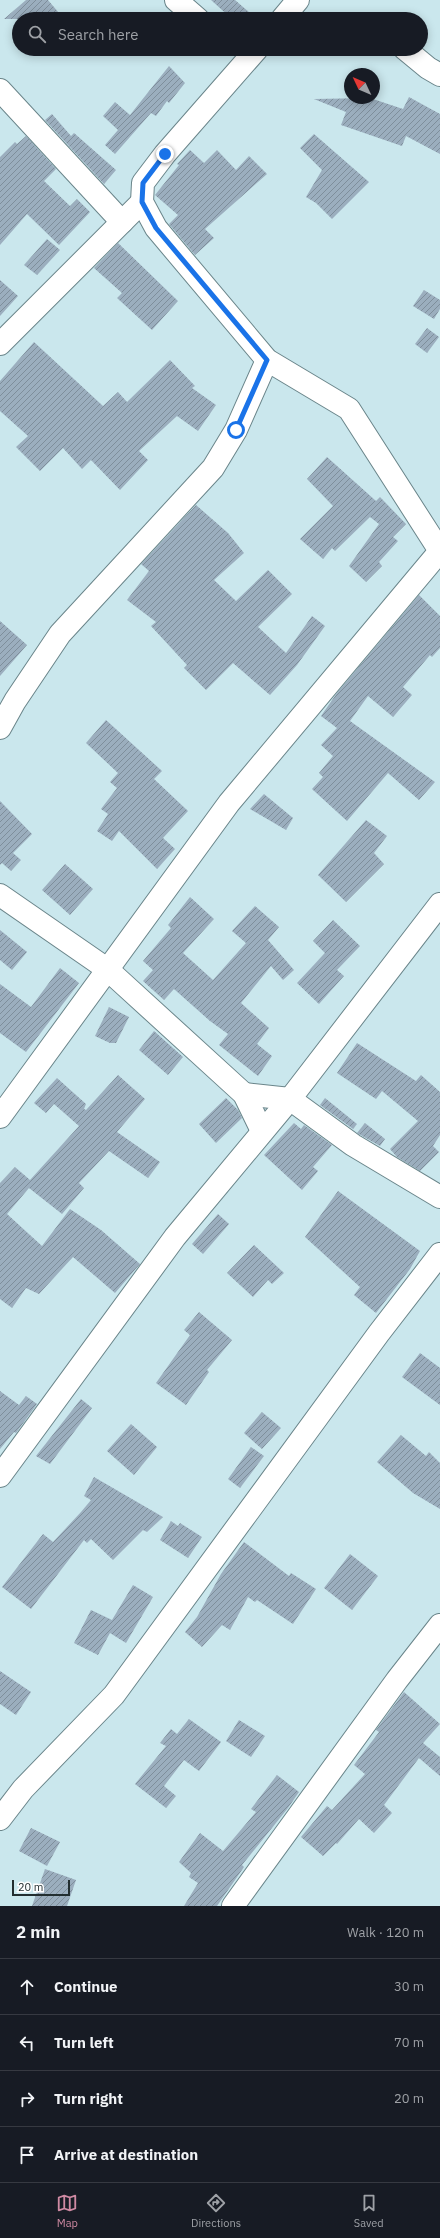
<!DOCTYPE html>
<html lang="en">
<head>
<meta charset="utf-8">
<style>
	body { margin:0; font-family:"IBM Plex Sans",sans-serif; background:#20242c; color:#f1f3f6 }
	.compass { position:absolute; left:344px; top:68px; width:36px; height:36px; border-radius:50%; background:#171b24; box-shadow:0 2px 10px #0003; rotate:314deg }
	.scale { position:absolute; left:12px; bottom:10px; width:58px; box-sizing:border-box; padding-left:4px; border:2px solid #222e30; border-top:0; font-size:11px; line-height:14px; white-space:nowrap; color:#222e30; -webkit-text-stroke:3px #fff; paint-order:stroke }
	.stop { position:absolute; width:12px; height:12px; margin:-9px; border:3px solid #1a73e8; border-radius:50%; background:#fff }
	.stop.end { background:#1a73e8; border-color:#fff; box-shadow:0 1px 4px #0008 }
	.list { margin:0; padding:0; list-style:none }
	h2 { display:flex; justify-content:space-between; align-items:center; height:52px; margin:0; padding:0 16px; font-size:17px }
	h2 small { font-size:13px; font-weight:400; color:#9ea1a6 }
	.list li { display:grid; grid-template-columns:26px 1fr auto; gap:12px; align-items:center; box-sizing:border-box; height:56px; padding:0 16px; border-top:1px solid #363941 }
	.list b { display:block; font-size:15px; white-space:nowrap }
	.list em { font-size:13px; font-style:normal; color:#9ea1a6 }
	.icon { flex:none; width:22px; height:22px; fill:none; stroke:currentColor; stroke-width:2; stroke-linecap:round; stroke-linejoin:round }
	.map { position:relative; flex:none; width:440px; height:1906px; overflow:hidden }
	.search { position:absolute; background:#171b24; box-shadow:0 2px 10px #0003; left:12px; right:12px; top:12px; height:44px; display:flex; align-items:center; gap:10px; box-sizing:border-box; padding:0 14px; border-radius:22px; color:#9ea1a6; font-size:15px }
	.sheet { height:276px; background:#171b24 }
	nav { display:flex; justify-content:space-around; align-items:center; box-sizing:border-box; height:56px; border-top:1px solid #363941; background:#171b24; font-size:11px; color:#9ea1a6 }
	nav a { display:grid; justify-items:center; gap:2px }
	nav .on { color:#cf8aa3 }
	.map>svg:first-child { display:block }
</style>
</head>
<body>
<div class="map">
<svg width="440" height="1906" viewBox="0 0 440 1906">
	<defs>
		<pattern id="building-hatch" width="6" height="6" patternUnits="userSpaceOnUse"><rect width="6" height="6" fill="#9baebe"/><path d="M-1 1l2-2M0 6l6-6M5 7l2-2" fill="none" stroke="#7e8e9b"/></pattern>
	</defs>
	<rect width="100%" height="100%" fill="#cae7ed"/>
	<g fill="url(#building-hatch)">
		<path d="M 26,0 L 48,0 L 64,19 L 4,19 Z"/>
		<path d="M 211,0 L 235,0 L 257,19 L 232,19 Z"/>
		<path d="M 169,66 L 185,83 L 169,103 L 167,101 L 156,116 L 151,113 L 115,154 L 105,145 L 118,130 L 103,116 L 115,102 L 130,115 Z"/>
		<path d="M 409,97 L 440,114 L 440,154 L 406,136 L 402,146 L 341,125 L 346,112 L 314,99 L 370,98 L 403,109 Z"/>
		<path d="M 52,114 L 71,136 L 74,133 L 116,170 L 104,184 L 45,120 Z"/>
		<path d="M 314,134 L 369,182 L 332,219 L 316,203 L 306,197 L 322,170 L 300,148 Z"/>
		<path d="M 26,136 L 56,169 L 44,181 L 70,206 L 77,199 L 90,212 L 59,245 L 27,214 L 0,245 L 0,157 L 15,142 L 17,144 Z"/>
		<path d="M 190,150 L 204,163 L 217,150 L 236,170 L 249,156 L 267,174 L 205,229 L 214,238 L 195,255 L 169,224 L 178,215 L 155,195 L 179,165 L 177,164 Z"/>
		<path d="M 47,239 L 60,250 L 37,275 L 24,265 Z"/>
		<path d="M 118,243 L 178,301 L 152,330 L 117,298 L 122,293 L 94,268 Z"/>
		<path d="M 0,280 L 18,296 L 0,316 Z"/>
		<path d="M 424,290 L 440,300 L 440,309 L 434,319 L 413,306 Z"/>
		<path d="M 427,328 L 439,337 L 427,353 L 415,344 Z"/>
		<path d="M 34,342 L 103,406 L 118,392 L 127,402 L 170,360 L 195,386 L 192,388 L 216,405 L 198,431 L 177,416 L 139,451 L 148,460 L 120,490 L 91,460 L 82,469 L 63,448 L 40,471 L 16,447 L 28,436 L 0,411 L 0,381 Z"/>
		<path d="M 327,457 L 376,501 L 380,497 L 406,524 L 393,537 L 398,541 L 379,562 L 382,566 L 366,582 L 349,566 L 379,524 L 370,517 L 335,551 L 332,548 L 323,559 L 300,539 L 333,506 L 307,479 Z"/>
		<path d="M 196,505 L 228,533 L 244,553 L 214,580 L 236,601 L 268,570 L 292,594 L 258,627 L 286,653 L 312,616 L 325,626 L 297,665 L 270,695 L 233,663 L 206,690 L 184,668 L 187,665 L 151,626 L 156,622 L 127,600 L 149,571 L 141,564 Z"/>
		<path d="M 419,595 L 440,616 L 440,648 L 432,657 L 430,655 L 403,687 L 412,695 L 393,717 L 368,696 L 350,721 L 435,782 L 419,800 L 388,773 L 347,821 L 312,789 L 323,777 L 319,773 L 333,756 L 321,745 L 337,728 L 321,716 L 337,693 Z"/>
		<path d="M 0,621 L 27,645 L 0,676 Z"/>
		<path d="M 106,720 L 162,771 L 154,779 L 188,811 L 163,838 L 175,849 L 157,869 L 119,831 L 112,841 L 97,831 L 108,814 L 101,809 L 117,788 L 110,782 L 118,773 L 86,743 Z"/>
		<path d="M 264,794 L 293,818 L 286,830 L 250,809 Z"/>
		<path d="M 0,801 L 32,834 L 13,853 L 21,860 L 11,871 L 2,863 L 0,865 Z"/>
		<path d="M 366,820 L 387,836 L 374,853 L 384,864 L 346,902 L 318,875 Z"/>
		<path d="M 65,864 L 93,889 L 70,915 L 42,890 Z"/>
		<path d="M 190,897 L 214,919 L 183,953 L 213,980 L 246,943 L 232,931 L 255,906 L 279,927 L 268,940 L 294,970 L 283,980 L 271,966 L 241,1003 L 269,1028 L 257,1044 L 272,1056 L 258,1076 L 219,1045 L 228,1034 L 210,1021 L 174,989 L 164,1000 L 143,981 L 153,970 L 143,961 L 171,928 L 168,925 Z"/>
		<path d="M 333,920 L 360,946 L 337,970 L 344,976 L 319,1004 L 297,983 L 325,953 L 313,941 Z"/>
		<path d="M 0,930 L 27,952 L 12,970 L 0,960 Z"/>
		<path d="M 60,968 L 79,983 L 26,1052 L 0,1033 L 0,984 L 31,1007 Z"/>
		<path d="M 109,1007 L 129,1017 L 116,1043 L 110,1043 L 95,1036 Z"/>
		<path d="M 154,1031 L 183,1057 L 168,1075 L 139,1050 Z"/>
		<path d="M 357,1043 L 416,1081 L 421,1075 L 440,1092 L 440,1135 L 433,1146 L 439,1152 L 420,1171 L 397,1157 L 390,1149 L 418,1121 L 382,1091 L 376,1099 L 337,1073 Z"/>
		<path d="M 118,1075 L 145,1099 L 117,1132 L 160,1162 L 148,1178 L 109,1151 L 79,1183 L 84,1188 L 62,1214 L 29,1188 L 7,1214 L 42,1246 L 70,1209 L 101,1230 L 140,1264 L 115,1293 L 73,1257 L 39,1294 L 26,1288 L 12,1308 L 0,1299 L 0,1183 L 15,1167 L 30,1180 L 79,1126 L 54,1104 L 46,1113 L 34,1103 L 57,1078 L 86,1104 L 84,1109 L 86,1110 Z"/>
		<path d="M 226,1098 L 238,1110 L 242,1118 L 216,1143 L 199,1124 Z"/>
		<path d="M 325,1098 L 357,1124 L 353,1129 L 320,1105 Z"/>
		<path d="M 294,1123 L 301,1129 L 304,1125 L 332,1145 L 313,1167 L 318,1171 L 302,1190 L 264,1155 Z"/>
		<path d="M 365,1123 L 385,1139 L 380,1146 L 357,1133 Z"/>
		<path d="M 338,1191 L 420,1251 L 410,1269 L 376,1313 L 354,1295 L 360,1287 L 305,1237 Z"/>
		<path d="M 218,1214 L 229,1224 L 203,1254 L 192,1244 Z"/>
		<path d="M 254,1245 L 284,1273 L 272,1284 L 268,1280 L 253,1297 L 227,1273 Z"/>
		<path d="M 199,1312 L 232,1340 L 207,1370 L 209,1372 L 186,1405 L 156,1383 L 190,1335 L 184,1330 Z"/>
		<path d="M 420,1353 L 440,1368 L 440,1405 L 402,1377 Z"/>
		<path d="M 0,1391 L 19,1405 L 26,1396 L 37,1404 L 16,1433 L 14,1432 L 0,1449 Z"/>
		<path d="M 81,1399 L 92,1408 L 50,1464 L 36,1456 Z"/>
		<path d="M 262,1412 L 281,1428 L 262,1449 L 244,1433 Z"/>
		<path d="M 131,1424 L 157,1447 L 134,1475 L 107,1451 Z"/>
		<path d="M 401,1435 L 426,1456 L 429,1452 L 440,1463 L 440,1509 L 413,1493 L 377,1462 Z"/>
		<path d="M 251,1447 L 264,1456 L 240,1488 L 228,1479 Z"/>
		<path d="M 94,1477 L 163,1517 L 147,1532 L 143,1530 L 113,1560 L 91,1539 L 87,1543 L 84,1540 L 31,1609 L 2,1587 L 43,1534 L 53,1542 L 81,1512 L 91,1500 L 84,1496 Z"/>
		<path d="M 171,1521 L 178,1526 L 180,1523 L 202,1537 L 188,1558 L 160,1540 Z"/>
		<path d="M 244,1542 L 289,1576 L 291,1573 L 316,1589 L 293,1624 L 257,1600 L 255,1602 L 248,1597 L 230,1630 L 222,1625 L 202,1647 L 185,1632 L 197,1617 L 221,1574 Z"/>
		<path d="M 350,1554 L 378,1576 L 352,1610 L 324,1588 Z"/>
		<path d="M 133,1585 L 153,1597 L 126,1643 L 110,1633 L 98,1655 L 74,1643 L 91,1610 L 112,1620 Z"/>
		<path d="M 0,1671 L 31,1692 L 16,1715 L 0,1704 Z"/>
		<path d="M 404,1692 L 440,1724 L 423,1743 L 440,1757 L 440,1776 L 419,1758 L 384,1805 L 392,1813 L 374,1833 L 359,1819 L 337,1844 L 336,1843 L 323,1856 L 301,1837 L 327,1806 L 332,1810 L 365,1774 L 354,1765 L 379,1732 L 376,1730 Z"/>
		<path d="M 189,1719 L 221,1742 L 199,1771 L 184,1760 L 164,1786 L 176,1796 L 166,1808 L 135,1784 L 166,1746 L 160,1743 L 171,1729 L 177,1734 Z"/>
		<path d="M 239,1720 L 265,1736 L 251,1757 L 226,1741 Z"/>
		<path d="M 277,1775 L 299,1792 L 288,1808 L 242,1865 L 244,1867 L 217,1906 L 184,1906 L 198,1883 L 189,1877 L 191,1873 L 179,1862 L 200,1833 L 223,1851 L 256,1812 L 251,1809 Z"/>
		<path d="M 31,1828 L 60,1842 L 47,1866 L 19,1851 Z"/>
		<path d="M 45,1869 L 76,1880 L 67,1906 L 32,1906 Z"/>
	</g>
	<g fill="none" stroke-linecap="round" stroke-linejoin="round">
		<defs>
			<g id="minor">
				<path d="M 176,0 L 198,19"/>
				<path d="M 282,19 L 298,0"/>
				<path d="M 257,49 L 165,154 L 143,183 L 142,202 L 156,228 L 267,360 L 349,409 L 440,551"/>
				<path d="M 405,49 L 428,68 L 440,75"/>
				<path d="M 0,90 L 122,222"/>
				<path d="M 0,344 L 142,202"/>
				<path d="M 0,728 L 15,701 L 60,634 L 213,468 L 236,430 L 267,360"/>
				<path d="M 0,895 L 107,969 L 244,1094 L 262,1131"/>
				<path d="M 244,1094 L 290,1099 L 353,1145 L 440,1197"/>
				<path d="M 0,1117 L 229,803 L 440,551"/>
				<path d="M 0,1476 L 175,1237 L 290,1099 L 440,904"/>
				<path d="M 0,1819 L 23,1789 L 114,1695 L 379,1333 L 440,1254"/>
				<path d="M 233,1906 L 397,1680 L 440,1625"/>
			</g>
		</defs>
		<use href="#minor" stroke="#6a858a" stroke-width="24"/>
		<use href="#minor" stroke="#fff" stroke-width="22"/>
	</g>
	<g fill="none" stroke-linecap="round" stroke-linejoin="round">
		<path stroke="#1a73e8" stroke-width="5" d="M 165,154 L 143,183 L 142,202 L 156,228 L 267,360 L 236,430"/>
	</g>
</svg>
<svg class="compass" viewBox="-18 -18 36 36"><path d="M0-13l5 13h-10z" fill="#e53935"/><path d="M0 13l5-13h-10z" fill="#9ea1a6"/></svg>
<div class="scale">20 m</div>
<div class="stop" style="left:236px;top:430px"></div>
<div class="stop end" style="left:165px;top:154px"></div>
<div class="search"><svg class="icon" aria-label="search" viewBox="0 0 24 24"><circle cx="10" cy="10" r="6"/><path d="M15 15l6 6"/></svg>Search here</div>
</div>
<section class="sheet">
<h2>2 min<small>Walk · 120 m</small></h2>
<ul class="list">
<li><svg class="icon" aria-label="ahead" viewBox="0 0 24 24"><path d="M12 20V5M6 11l6-6 6 6"/></svg><div><b>Continue</b></div><em>30 m</em></li>
<li><svg class="icon" aria-label="left" viewBox="0 0 24 24"><path d="M17 20v-9H6M10 6l-5 5 5 5"/></svg><div><b>Turn left</b></div><em>70 m</em></li>
<li><svg class="icon" aria-label="right" viewBox="0 0 24 24"><path d="M7 20v-9h11M14 6l5 5-5 5"/></svg><div><b>Turn right</b></div><em>20 m</em></li>
<li><svg class="icon" aria-label="arrive" viewBox="0 0 24 24"><path d="M6 21V4h12l-3 4 3 4H6"/></svg><div><b>Arrive at destination</b></div></li>
</ul>
</section>
<nav>
<a class="on"><svg class="icon" aria-label="map" viewBox="0 0 24 24"><path d="M3 6l6-2 6 2 6-2v14l-6 2-6-2-6 2zM9 4v14M15 6v14"/></svg>Map</a>
<a><svg class="icon" aria-label="directions" viewBox="0 0 24 24"><path d="M12 3l9 9-9 9-9-9zM9 14v-3h6M13 9l2 2-2 2"/></svg>Directions</a>
<a><svg class="icon" aria-label="saved" viewBox="0 0 24 24"><path d="M7 4h10v16l-5-4-5 4z"/></svg>Saved</a>
</nav>
</body>
</html>
